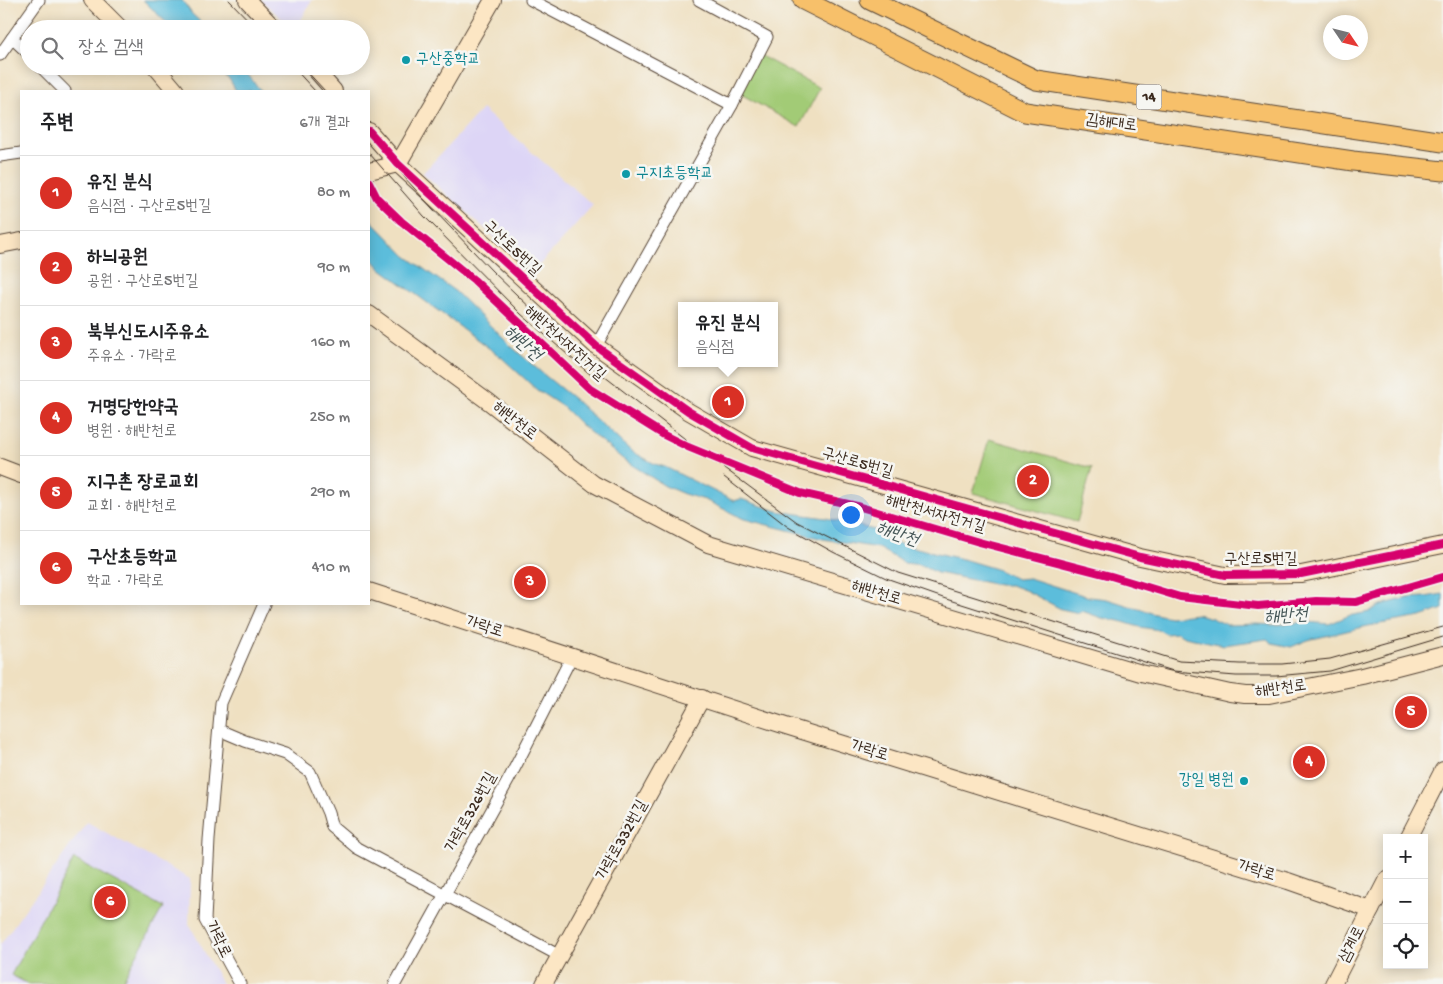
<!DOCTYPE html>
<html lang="ko">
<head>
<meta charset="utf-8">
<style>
	body { margin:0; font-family:"Gochi Hand","Poor Story",sans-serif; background:#f6f6f6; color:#202124 }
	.controls { position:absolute; right:15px; bottom:15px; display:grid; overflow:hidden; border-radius:0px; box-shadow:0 2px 12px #0003 }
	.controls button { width:45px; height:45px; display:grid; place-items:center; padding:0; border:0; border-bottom:1px solid #e0e0e0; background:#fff; color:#202124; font:25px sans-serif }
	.compass { position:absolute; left:1323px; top:15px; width:45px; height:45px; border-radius:50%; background:#fff; box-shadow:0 2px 12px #0003; rotate:125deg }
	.you { position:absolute; left:850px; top:514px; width:18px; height:18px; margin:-12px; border:4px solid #fff; border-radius:50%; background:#1a73e8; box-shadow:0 0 0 8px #1a73e833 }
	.badge { display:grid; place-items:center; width:32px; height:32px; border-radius:50%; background:#d93025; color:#fff; font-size:16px; font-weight:700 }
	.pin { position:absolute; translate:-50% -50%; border:2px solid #fff; box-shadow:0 1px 5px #0006 }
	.popup { position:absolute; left:678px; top:302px; width:100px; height:65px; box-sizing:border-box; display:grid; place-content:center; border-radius:0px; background:#fff; filter:drop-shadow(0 1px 4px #0005); font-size:16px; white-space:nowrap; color:#757577 }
	.popup b { font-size:19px; color:#202124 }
	.popup::after { content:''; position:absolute; left:50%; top:100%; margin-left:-10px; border:10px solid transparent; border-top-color:#fff }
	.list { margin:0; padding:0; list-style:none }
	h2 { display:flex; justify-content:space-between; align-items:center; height:65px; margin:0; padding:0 20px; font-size:21px }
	h2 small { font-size:16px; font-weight:400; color:#757577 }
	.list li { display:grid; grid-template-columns:32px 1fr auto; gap:15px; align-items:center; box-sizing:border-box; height:75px; padding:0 20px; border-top:1px solid #e0e0e0 }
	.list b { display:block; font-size:19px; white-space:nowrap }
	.list p { margin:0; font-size:16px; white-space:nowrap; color:#757577 }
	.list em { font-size:16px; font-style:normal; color:#757577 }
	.icon { flex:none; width:28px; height:28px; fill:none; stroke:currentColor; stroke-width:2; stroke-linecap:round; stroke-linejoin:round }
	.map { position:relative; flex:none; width:1443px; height:984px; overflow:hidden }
	.search { position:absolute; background:#fff; box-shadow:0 2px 12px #0003; left:20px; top:20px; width:350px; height:55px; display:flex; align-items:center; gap:12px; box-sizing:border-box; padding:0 18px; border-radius:28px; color:#757577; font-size:19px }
	.panel { position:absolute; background:#fff; box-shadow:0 2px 12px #0003; left:20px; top:90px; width:350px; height:515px; border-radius:0px }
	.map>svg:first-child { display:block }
</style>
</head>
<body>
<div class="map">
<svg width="1443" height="984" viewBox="0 0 1443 984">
	<rect width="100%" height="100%" fill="#f6f6f2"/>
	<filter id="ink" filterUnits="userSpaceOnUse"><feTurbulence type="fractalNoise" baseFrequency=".02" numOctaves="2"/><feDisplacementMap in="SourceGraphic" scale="10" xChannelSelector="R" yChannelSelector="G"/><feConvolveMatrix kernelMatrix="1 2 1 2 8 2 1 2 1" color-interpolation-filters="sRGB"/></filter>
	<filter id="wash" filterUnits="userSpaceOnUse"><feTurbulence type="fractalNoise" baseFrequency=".0096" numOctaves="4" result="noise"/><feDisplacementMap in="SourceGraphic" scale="20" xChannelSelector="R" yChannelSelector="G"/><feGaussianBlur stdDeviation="1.12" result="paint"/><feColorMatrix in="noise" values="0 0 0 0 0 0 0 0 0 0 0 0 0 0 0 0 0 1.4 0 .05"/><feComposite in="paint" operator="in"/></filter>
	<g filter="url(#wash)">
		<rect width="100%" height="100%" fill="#efe0c1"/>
		<g fill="#ddd5f6">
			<path d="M 261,0 L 312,0 L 296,29 L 293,29 Z"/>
			<path d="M 482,109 L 593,205 L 533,272 L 423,173 Z"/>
			<path d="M 87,822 L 190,879 L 189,924 L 222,984 L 0,984 L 0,945 Z"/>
		</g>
		<g fill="#a2cb76" stroke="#6e7a4a">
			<path d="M 759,55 L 820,88 L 799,127 L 739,93 Z"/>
			<path d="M 989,439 L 1092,468 L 1077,522 L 973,493 Z"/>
			<path d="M 74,859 L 163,907 L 121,984 L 28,984 L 11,975 Z"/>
		</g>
		<g fill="#5cbddb" stroke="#4c747c">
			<path d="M 143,0 L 182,0 L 192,14 L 208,29 L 173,29 Z"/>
			<path d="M 215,66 L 241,66 L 261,91 L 236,91 L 230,80 Z"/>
			<path d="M 369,218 L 406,256 L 456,292 L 512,347 L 542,373 L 574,399 L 631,451 L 655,464 L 665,467 L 734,501 L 741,499 L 777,511 L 826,518 L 875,530 L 896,543 L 966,560 L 996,569 L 1017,579 L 1029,578 L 1076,593 L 1090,597 L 1107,599 L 1155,614 L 1170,617 L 1197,614 L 1212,618 L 1227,625 L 1257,624 L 1273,625 L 1307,622 L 1329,624 L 1348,616 L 1369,612 L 1380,605 L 1408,598 L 1425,597 L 1443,594 L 1443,609 L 1421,617 L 1368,626 L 1308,640 L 1291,647 L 1272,643 L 1267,639 L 1224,645 L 1184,637 L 1177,633 L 1166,634 L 1159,630 L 1139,627 L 1120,621 L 1102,618 L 1082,611 L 1079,613 L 1061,609 L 1027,591 L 1011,585 L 999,585 L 937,573 L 921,565 L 904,563 L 878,548 L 823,539 L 744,519 L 705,500 L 684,494 L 665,486 L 624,460 L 581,425 L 563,407 L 537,390 L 501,357 L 380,268 L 369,255 Z"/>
		</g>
	</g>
	<g filter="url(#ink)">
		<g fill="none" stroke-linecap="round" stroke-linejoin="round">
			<defs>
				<g id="street">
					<path d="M 531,0 L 732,105"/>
					<path d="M 12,38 L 29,54"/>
					<path d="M 0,55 L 39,0"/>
					<path d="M 40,66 L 65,91"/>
					<path d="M 0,156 L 21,153"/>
					<path d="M 596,346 L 732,105 L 767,37 L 699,0"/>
					<path d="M 219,730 L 245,741 L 285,754 L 310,772 L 328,813 L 332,827 L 357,848 L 560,956"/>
					<path d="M 240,984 L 205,920 L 209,840 L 221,703 L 264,604"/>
					<path d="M 395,984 L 509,779 L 572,656"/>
				</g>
				<g id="secondary">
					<path d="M 92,0 L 121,29"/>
					<path d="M 247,0 L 275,29"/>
					<path d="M 155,66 L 176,91"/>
					<path d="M 312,66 L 334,91"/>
					<path d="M 369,131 L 398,164 L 596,346 L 688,411 L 752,448 L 1140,557 L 1225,575 L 1301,574 L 1443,545"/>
					<path d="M 398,164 L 493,0"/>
					<path d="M 369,171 L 398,164"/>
					<path d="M 0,245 L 21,241"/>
					<path d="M 369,314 L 489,402 L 594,484 L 708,544 L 1141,673 L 1230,693 L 1245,695 L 1269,695 L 1362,676 L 1443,655"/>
					<path d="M 0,467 L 21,475"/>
					<path d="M 369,591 L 789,727 L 1288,881 L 1371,910"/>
					<path d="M 1408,838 L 1443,770"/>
					<path d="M 544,984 L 702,698"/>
					<path d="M 1333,984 L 1387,879"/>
				</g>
				<g id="primary">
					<path d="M 803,0 L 1025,112 L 1353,161 L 1443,171"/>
					<path d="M 870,0 L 1036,80 L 1443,142"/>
				</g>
			</defs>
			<use href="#street" stroke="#564536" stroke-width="13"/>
			<use href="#secondary" stroke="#564536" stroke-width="18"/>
			<use href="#primary" stroke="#564536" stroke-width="21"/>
			<use href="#street" stroke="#fff" stroke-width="11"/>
			<use href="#secondary" stroke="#fce6c4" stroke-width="16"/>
			<use href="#primary" stroke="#f7c06b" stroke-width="19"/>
			<g stroke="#3b2a1e" stroke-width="1">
				<path d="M 229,0 L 257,29"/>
				<path d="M 292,66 L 315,91"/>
				<path d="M 302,66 L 325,91"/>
				<path d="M 369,138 L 432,208 L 492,271 L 591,366 L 689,442 L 797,522 L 898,573 L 1179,661 L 1240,664 L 1282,664 L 1330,659 L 1443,627"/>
				<path d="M 369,153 L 424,216 L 521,314 L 591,375"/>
				<path d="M 724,477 L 788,527 L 833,552 L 886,578 L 946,599 L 1173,671 L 1236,676 L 1276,676 L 1330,671 L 1443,637"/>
			</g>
			<defs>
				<g id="cycleway">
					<path d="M 369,131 L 398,164 L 596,346 L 688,411 L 752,448 L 1140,557 L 1225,575 L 1301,574 L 1443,545"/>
					<path d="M 369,182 L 377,198 L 401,221 L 474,280 L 590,389 L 664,435 L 688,447 L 800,493 L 857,506 L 979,542 L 1111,576 L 1180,597 L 1258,606 L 1316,601 L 1356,602 L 1443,577"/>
				</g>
			</defs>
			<use href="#cycleway" stroke="#f6f6f2" stroke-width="11"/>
			<use href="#cycleway" stroke="#d6006c" stroke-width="8"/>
		</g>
	</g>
	<g fill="#0f9aa8" stroke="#f6f6f2" stroke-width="2">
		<circle cx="406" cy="60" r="5"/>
		<circle cx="626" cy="174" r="5"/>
		<circle cx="1244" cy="781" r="5"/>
	</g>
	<g text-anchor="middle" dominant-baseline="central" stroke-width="5" stroke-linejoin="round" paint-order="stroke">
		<rect fill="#f6f6f2" stroke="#73675e" stroke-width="1" x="1136.5" y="84.5" width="25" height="25" rx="4"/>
		<g font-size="15" font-weight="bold" fill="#3b2a1e">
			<text x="1149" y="97">14</text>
		</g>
		<g font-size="16" fill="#0d838f" stroke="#f6f6f2" text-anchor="start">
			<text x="416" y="60">구산중학교</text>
			<text x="636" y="174">구지초등학교</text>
			<text x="1234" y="781" text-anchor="end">강일 병원</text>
		</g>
		<g font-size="16" fill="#3b2a1e" stroke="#f6f6f2">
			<text transform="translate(1111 124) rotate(8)">김해대로</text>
			<text transform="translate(511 249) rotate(43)">구산로5번길</text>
			<text transform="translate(564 344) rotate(42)">해반천서자전거길</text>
			<text transform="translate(514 422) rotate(38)">해반천로</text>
			<text transform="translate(857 464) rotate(16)">구산로5번길</text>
			<text transform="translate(935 515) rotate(16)">해반천서자전거길</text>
			<text x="1261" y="560">구산로5번길</text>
			<text transform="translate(876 594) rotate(17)">해반천로</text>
			<text transform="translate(484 628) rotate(18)">가락로</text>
			<text transform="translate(1281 690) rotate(-8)">해반천로</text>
			<text transform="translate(869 752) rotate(17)">가락로</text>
			<text transform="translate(472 813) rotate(-61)">가락로326번길</text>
			<text transform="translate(623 841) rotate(-61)">가락로332번길</text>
			<text transform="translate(1256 872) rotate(17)">가락로</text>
			<text transform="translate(217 940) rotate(64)">가락로</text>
			<text transform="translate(1353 945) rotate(-63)">삼계로</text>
		</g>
		<g font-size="18" font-style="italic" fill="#455657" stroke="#f6f6f2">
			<text transform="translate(522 344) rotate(41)">해반천</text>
			<text transform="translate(897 535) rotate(19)">해반천</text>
			<text transform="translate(1286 617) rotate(-4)">해반천</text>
		</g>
	</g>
</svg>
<div class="controls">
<button>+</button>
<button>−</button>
<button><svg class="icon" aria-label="locate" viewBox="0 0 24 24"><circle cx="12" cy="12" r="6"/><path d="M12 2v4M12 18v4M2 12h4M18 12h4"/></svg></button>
</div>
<svg class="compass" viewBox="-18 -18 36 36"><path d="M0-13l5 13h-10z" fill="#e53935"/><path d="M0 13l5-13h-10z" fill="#757577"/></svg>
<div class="you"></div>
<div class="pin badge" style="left:728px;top:402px">1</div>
<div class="popup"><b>유진 분식</b>음식점</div>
<div class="pin badge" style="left:1033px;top:481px">2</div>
<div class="pin badge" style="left:530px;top:582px">3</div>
<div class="pin badge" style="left:1309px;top:762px">4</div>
<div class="pin badge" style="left:1411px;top:712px">5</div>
<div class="pin badge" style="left:110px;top:902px">6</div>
<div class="search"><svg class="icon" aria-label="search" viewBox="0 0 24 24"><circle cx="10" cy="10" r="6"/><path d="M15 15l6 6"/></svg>장소 검색</div>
<section class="panel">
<h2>주변<small>6개 결과</small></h2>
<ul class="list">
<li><span class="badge">1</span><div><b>유진 분식</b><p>음식점 · 구산로5번길</p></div><em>80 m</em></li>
<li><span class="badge">2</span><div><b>하늬공원</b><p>공원 · 구산로5번길</p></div><em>90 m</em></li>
<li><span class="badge">3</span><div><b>북부신도시주유소</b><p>주유소 · 가락로</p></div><em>160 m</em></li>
<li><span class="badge">4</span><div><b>거명당한약국</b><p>병원 · 해반천로</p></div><em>250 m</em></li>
<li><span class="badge">5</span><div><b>지구촌 장로교회</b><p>교회 · 해반천로</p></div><em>290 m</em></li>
<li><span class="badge">6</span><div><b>구산초등학교</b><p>학교 · 가락로</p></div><em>410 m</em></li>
</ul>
</section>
</div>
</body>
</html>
